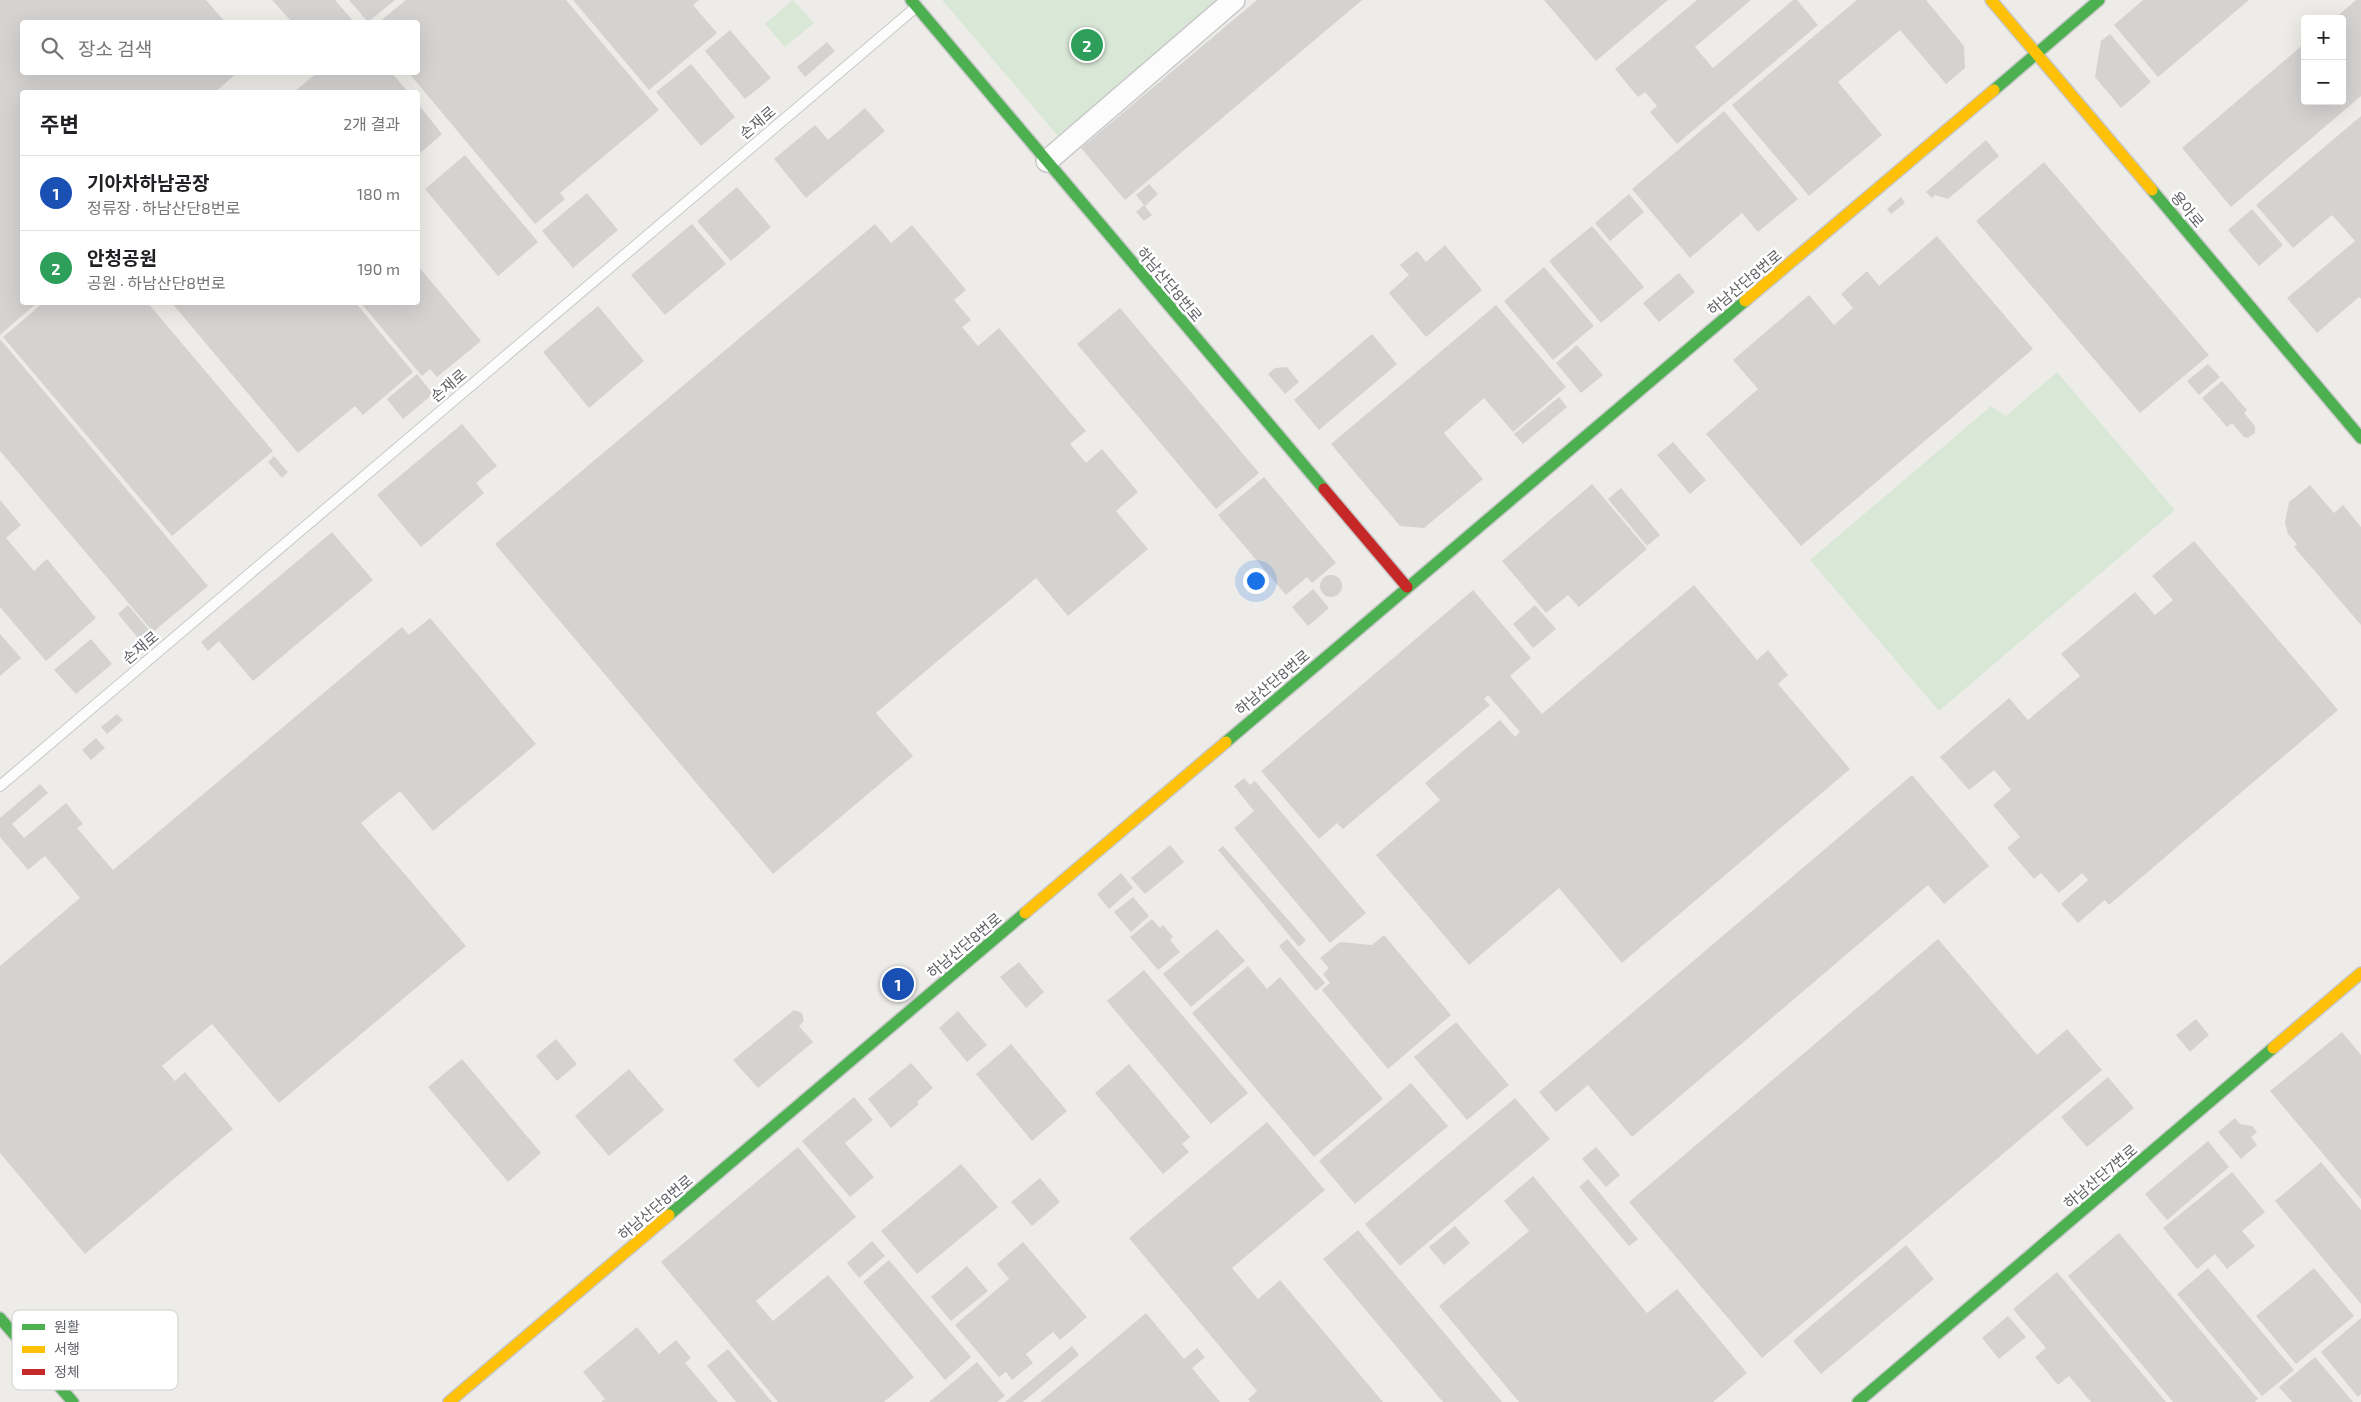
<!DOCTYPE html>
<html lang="ko">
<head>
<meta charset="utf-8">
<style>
	body { margin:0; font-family:"Exo 2","Noto Sans KR",sans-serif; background:#f2f2f2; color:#202124 }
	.controls { position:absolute; right:15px; top:15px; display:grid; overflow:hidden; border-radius:5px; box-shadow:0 5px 20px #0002 }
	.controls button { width:45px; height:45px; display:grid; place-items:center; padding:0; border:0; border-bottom:1px solid #e0e0e0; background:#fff; color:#202124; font:25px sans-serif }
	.you { position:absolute; left:1255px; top:580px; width:18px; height:18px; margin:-12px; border:4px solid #fff; border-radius:50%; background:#1a73e8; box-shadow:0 0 0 8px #1a73e833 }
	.badge { display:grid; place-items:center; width:32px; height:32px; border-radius:50%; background:#919294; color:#fff; font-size:16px; font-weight:700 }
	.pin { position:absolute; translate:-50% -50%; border:2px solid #fff; box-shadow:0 1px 5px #0006 }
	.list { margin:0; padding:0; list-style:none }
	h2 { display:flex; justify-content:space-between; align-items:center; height:65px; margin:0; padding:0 20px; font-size:21px }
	h2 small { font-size:16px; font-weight:400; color:#757577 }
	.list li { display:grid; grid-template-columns:32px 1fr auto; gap:15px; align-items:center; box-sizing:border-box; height:75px; padding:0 20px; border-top:1px solid #e0e0e0 }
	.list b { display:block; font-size:19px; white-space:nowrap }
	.list p { margin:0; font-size:16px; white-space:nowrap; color:#757577 }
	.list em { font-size:16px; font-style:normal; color:#757577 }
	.icon { flex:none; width:28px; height:28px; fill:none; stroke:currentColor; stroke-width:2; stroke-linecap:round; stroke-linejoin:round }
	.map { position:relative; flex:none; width:2361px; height:1402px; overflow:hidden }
	.search { position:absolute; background:#fff; box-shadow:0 5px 20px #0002; left:20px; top:20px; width:400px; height:55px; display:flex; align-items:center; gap:12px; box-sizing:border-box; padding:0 18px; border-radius:5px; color:#757577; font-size:19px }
	.panel { position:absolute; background:#fff; box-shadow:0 5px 20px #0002; left:20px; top:90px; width:400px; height:215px; border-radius:5px }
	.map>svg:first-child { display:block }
</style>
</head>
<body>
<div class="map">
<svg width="2361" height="1402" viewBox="0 0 2361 1402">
	<rect width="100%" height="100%" fill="#eeece9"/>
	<g fill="#d9e8d6">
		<path d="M 793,0 L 814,23 L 785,47 L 765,24 Z"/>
		<path d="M 942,0 L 1246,0 L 1070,150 Z"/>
		<path d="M 2057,372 L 2175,510 L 1939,711 L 1810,560 L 1991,406 L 2006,416 Z"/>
	</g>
	<g fill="#d5d3d2">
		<path d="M 0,0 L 206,0 L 225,22 L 22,22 L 22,72 L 238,72 L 215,92 L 22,92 L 22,302 L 38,302 L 0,335 Z"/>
		<path d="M 272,0 L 335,0 L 354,22 L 292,22 Z"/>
		<path d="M 349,0 L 395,0 L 368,22 Z"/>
		<path d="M 406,0 L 566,0 L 659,110 L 560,193 L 565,199 L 535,224 L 408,72 L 418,72 L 418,22 L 379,22 Z"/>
		<path d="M 573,0 L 699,0 L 693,5 L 717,33 L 649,90 Z"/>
		<path d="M 1257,0 L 1362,0 L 1125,200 L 1081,148 Z"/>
		<path d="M 1544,0 L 1668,0 L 1596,61 Z"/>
		<path d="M 1697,0 L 1751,0 L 1695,47 L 1713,68 L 1793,0 L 1797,0 L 1818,25 L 1677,144 L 1650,112 L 1657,106 L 1645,92 L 1638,97 L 1615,69 Z"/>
		<path d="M 1857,0 L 1926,0 L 1964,46 L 1965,68 L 1946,84 L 1900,30 L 1838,82 L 1882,135 L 1809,196 L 1732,105 Z"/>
		<path d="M 2143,0 L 2249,0 L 2158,77 L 2114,25 Z"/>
		<path d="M 2356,0 L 2361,0 L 2361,96 L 2231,207 L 2182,148 L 2305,43 L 2305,101 L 2342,101 L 2342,19 L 2334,19 Z"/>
		<path d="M 730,30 L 771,78 L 745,99 L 705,51 Z"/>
		<path d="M 2110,34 L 2151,82 L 2121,108 L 2095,77 L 2101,41 Z"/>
		<path d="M 827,42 L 835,51 L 805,77 L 797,67 Z"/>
		<path d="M 691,64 L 735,117 L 701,146 L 656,92 Z"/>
		<path d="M 318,72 L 391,72 L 408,92 L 294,92 Z"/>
		<path d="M 418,104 L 442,134 L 418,155 Z"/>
		<path d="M 865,108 L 885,131 L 806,198 L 774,159 L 815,125 L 828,140 Z"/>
		<path d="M 1724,111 L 1798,199 L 1758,232 L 1742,213 L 1690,258 L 1632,189 Z"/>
		<path d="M 2361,116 L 2361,299 L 2359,297 L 2317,333 L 2287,298 L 2355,241 L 2332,215 L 2293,248 L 2256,205 Z"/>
		<path d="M 1986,140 L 1999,156 L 1948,199 L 1935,195 L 1932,198 L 1926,192 Z"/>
		<path d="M 465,155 L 538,242 L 498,276 L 425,189 Z"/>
		<path d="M 2044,162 L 2209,355 L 2140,413 L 1976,221 Z"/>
		<path d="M 1149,184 L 1158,194 L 1145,206 L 1136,195 Z"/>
		<path d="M 737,187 L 771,227 L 731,261 L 697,221 Z"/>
		<path d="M 587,193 L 618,230 L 573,268 L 542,231 Z"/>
		<path d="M 1629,194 L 1644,212 L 1610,241 L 1595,223 Z"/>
		<path d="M 1901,197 L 1905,203 L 1891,214 L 1887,209 Z"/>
		<path d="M 1144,205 L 1152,215 L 1144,221 L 1136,212 Z"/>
		<path d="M 2252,209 L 2283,245 L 2259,266 L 2228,230 Z"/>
		<path d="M 692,224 L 726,264 L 665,315 L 631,275 Z"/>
		<path d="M 875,224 L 891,243 L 912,225 L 966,290 L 954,300 L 971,320 L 962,327 L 978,346 L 999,328 L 1086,431 L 1070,444 L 1086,463 L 1102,449 L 1138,492 L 1116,511 L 1148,549 L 1068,616 L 1036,578 L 876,713 L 913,756 L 773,874 L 495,544 Z"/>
		<path d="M 1592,226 L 1644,287 L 1601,323 L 1549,261 Z"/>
		<path d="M 1937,236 L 2033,349 L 1801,546 L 1706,434 L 1758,389 L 1733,360 L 1809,295 L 1834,325 L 1853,308 L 1841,294 L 1867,271 L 1879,286 Z"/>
		<path d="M 1445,245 L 1482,290 L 1426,337 L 1389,293 L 1409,275 L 1400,265 L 1417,251 L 1426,262 Z"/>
		<path d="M 418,266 L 481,341 L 437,377 L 430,369 L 422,376 L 360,302 L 418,302 Z"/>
		<path d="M 1544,267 L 1594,326 L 1553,360 L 1504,301 Z"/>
		<path d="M 1679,273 L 1695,292 L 1659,322 L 1643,303 Z"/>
		<path d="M 44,302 L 147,302 L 273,451 L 172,536 L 3,337 Z"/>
		<path d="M 171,302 L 355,302 L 413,372 L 363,415 L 355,406 L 298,453 Z"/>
		<path d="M 1496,305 L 1566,387 L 1513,432 L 1484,398 L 1444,433 L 1483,479 L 1424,528 L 1400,526 L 1331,444 Z"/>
		<path d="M 598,306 L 644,361 L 589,408 L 543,352 Z"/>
		<path d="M 1120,308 L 1259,473 L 1216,509 L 1077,344 Z"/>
		<path d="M 1372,334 L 1397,364 L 1319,430 L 1294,400 Z"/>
		<path d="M 0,339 L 208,586 L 153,632 L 0,451 Z"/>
		<path d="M 1577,345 L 1603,375 L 1581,393 L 1556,363 Z"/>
		<path d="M 2208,364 L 2220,377 L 2199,395 L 2187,381 Z"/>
		<path d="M 1287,367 L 1299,382 L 1285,394 L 1268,374 L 1275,368 Z"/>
		<path d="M 417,374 L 433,394 L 403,419 L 387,399 Z"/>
		<path d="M 2222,381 L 2247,410 L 2244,413 L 2255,426 L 2255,433 L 2248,438 L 2244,437 L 2232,423 L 2227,427 L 2202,398 Z"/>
		<path d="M 1559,397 L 1567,407 L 1523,444 L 1514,434 Z"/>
		<path d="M 462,424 L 497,466 L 476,483 L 484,493 L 421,547 L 377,495 Z"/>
		<path d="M 1673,442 L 1706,480 L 1690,494 L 1657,455 Z"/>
		<path d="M 274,456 L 288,472 L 282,478 L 268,462 Z"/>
		<path d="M 1264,477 L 1336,563 L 1312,583 L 1307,577 L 1286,595 L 1218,515 Z"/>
		<path d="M 1592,484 L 1647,549 L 1579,607 L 1568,595 L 1546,613 L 1502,561 Z"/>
		<path d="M 2310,485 L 2334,513 L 2343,505 L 2361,527 L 2361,625 L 2294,547 L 2297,544 L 2288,534 L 2285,523 L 2289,502 Z"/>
		<path d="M 1621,488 L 1660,535 L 1647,546 L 1608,499 Z"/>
		<path d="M 0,500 L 21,525 L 6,538 L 34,571 L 47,559 L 96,618 L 46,661 L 0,607 Z"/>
		<path d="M 332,532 L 373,580 L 253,681 L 219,641 L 208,651 L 201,642 Z"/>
		<path d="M 2194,541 L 2338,710 L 2109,905 L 2105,900 L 2078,923 L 2061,904 L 2088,880 L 2082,873 L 2059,893 L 2041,873 L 2034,879 L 2007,848 L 2020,837 L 1993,805 L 2011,790 L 1994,770 L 1969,790 L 1940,757 L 2009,698 L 2028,720 L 2080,676 L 2061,654 L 2135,592 L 2155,615 L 2173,600 L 2152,576 Z"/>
		<circle cx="1331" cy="586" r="11"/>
		<path d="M 1694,585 L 1757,660 L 1768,650 L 1788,675 L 1778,684 L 1850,769 L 1622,963 L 1559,888 L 1469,965 L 1376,855 L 1440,800 L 1425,783 L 1500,720 L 1515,737 L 1520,732 L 1488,695 L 1484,699 L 1490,705 L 1343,829 L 1337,823 L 1319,839 L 1261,771 L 1473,590 L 1531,658 L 1510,676 L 1542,714 Z"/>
		<path d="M 1313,589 L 1329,608 L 1308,626 L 1292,607 Z"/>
		<path d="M 128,605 L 149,630 L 139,639 L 118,614 Z"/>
		<path d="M 1535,605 L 1556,629 L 1533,648 L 1513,624 Z"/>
		<path d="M 430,618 L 536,744 L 433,831 L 400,791 L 361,823 L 466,946 L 279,1103 L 212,1024 L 162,1066 L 175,1081 L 185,1072 L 233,1129 L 85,1254 L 0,1153 L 0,966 L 80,898 L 45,856 L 28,870 L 0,837 L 0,818 L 40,784 L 48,793 L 12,824 L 24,838 L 66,803 L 83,824 L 77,828 L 113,870 L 402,627 L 409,635 Z"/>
		<path d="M 0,634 L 21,658 L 0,676 Z"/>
		<path d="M 91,639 L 112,664 L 76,694 L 54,670 Z"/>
		<path d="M 117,714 L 123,720 L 107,734 L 101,727 Z"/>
		<path d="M 96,738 L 105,748 L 91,760 L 82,750 Z"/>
		<path d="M 1912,775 L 1989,866 L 1944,904 L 1928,885 L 1632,1137 L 1588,1085 L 1556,1112 L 1539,1092 Z"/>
		<path d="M 1244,778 L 1250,785 L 1255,781 L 1366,913 L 1330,943 L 1234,828 L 1254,811 L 1234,786 Z"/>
		<path d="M 1170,845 L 1184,862 L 1145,894 L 1131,878 Z"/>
		<path d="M 1223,846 L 1306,940 L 1299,947 L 1218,850 Z"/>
		<path d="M 1121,873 L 1133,888 L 1109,909 L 1097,894 Z"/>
		<path d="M 1133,897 L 1149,916 L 1131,932 L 1114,912 Z"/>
		<path d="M 1152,919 L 1160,928 L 1163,925 L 1173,937 L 1170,940 L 1180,952 L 1158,970 L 1130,937 Z"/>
		<path d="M 1217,929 L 1245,961 L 1191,1007 L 1163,974 Z"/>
		<path d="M 1384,935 L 1451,1015 L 1388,1069 L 1322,990 L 1330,983 L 1323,974 L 1329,968 L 1320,958 L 1340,942 L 1372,945 Z"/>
		<path d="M 1287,939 L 1325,983 L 1316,991 L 1279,946 Z"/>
		<path d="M 1938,939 L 2037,1055 L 2067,1029 L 2102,1070 L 1762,1358 L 1629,1202 Z"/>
		<path d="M 1019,962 L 1044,992 L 1026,1008 L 1000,977 Z"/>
		<path d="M 1248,966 L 1267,989 L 1280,977 L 1383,1099 L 1314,1157 L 1192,1013 Z"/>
		<path d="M 1144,970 L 1248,1093 L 1211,1124 L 1107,1001 Z"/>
		<path d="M 794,1010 L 802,1013 L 804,1021 L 799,1026 L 813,1042 L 758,1088 L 733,1060 Z"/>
		<path d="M 958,1011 L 987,1045 L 967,1062 L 939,1028 Z"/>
		<path d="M 2196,1019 L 2209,1035 L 2190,1052 L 2176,1035 Z"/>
		<path d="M 1456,1022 L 1509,1085 L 1467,1120 L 1414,1057 Z"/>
		<path d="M 2342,1032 L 2361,1055 L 2361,1199 L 2270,1091 Z"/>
		<path d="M 556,1039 L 577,1064 L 557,1081 L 536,1056 Z"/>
		<path d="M 1011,1044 L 1067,1111 L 1032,1141 L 976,1074 Z"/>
		<path d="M 462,1059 L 541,1153 L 508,1182 L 428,1087 Z"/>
		<path d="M 911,1063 L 933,1088 L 917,1102 L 919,1104 L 891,1128 L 868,1099 Z"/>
		<path d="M 1129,1064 L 1190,1137 L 1182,1144 L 1189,1152 L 1163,1174 L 1095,1093 Z"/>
		<path d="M 629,1069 L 664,1110 L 609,1156 L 575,1116 Z"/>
		<path d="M 2108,1077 L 2134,1108 L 2087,1147 L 2061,1117 Z"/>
		<path d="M 1411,1083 L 1448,1126 L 1355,1204 L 1319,1161 Z"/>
		<path d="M 854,1097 L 873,1120 L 845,1143 L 874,1177 L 850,1197 L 802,1141 Z"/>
		<path d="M 1515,1098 L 1550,1139 L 1400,1266 L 1365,1224 Z"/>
		<path d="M 2235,1118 L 2240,1124 L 2252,1126 L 2257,1132 L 2251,1137 L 2257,1145 L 2241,1159 L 2218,1132 Z"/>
		<path d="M 1267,1122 L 1325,1190 L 1232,1268 L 1258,1299 L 1280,1280 L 1383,1402 L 1250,1402 L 1248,1399 L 1257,1391 L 1129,1238 Z"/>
		<path d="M 2208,1141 L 2229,1167 L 2167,1220 L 2145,1194 Z"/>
		<path d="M 798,1147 L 856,1217 L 756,1301 L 773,1321 L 828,1275 L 914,1377 L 884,1402 L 778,1402 L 661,1262 Z"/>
		<path d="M 1596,1147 L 1620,1175 L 1606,1187 L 1582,1159 Z"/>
		<path d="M 2321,1162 L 2361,1210 L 2361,1304 L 2275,1201 Z"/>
		<path d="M 961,1164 L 998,1207 L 917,1274 L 881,1231 Z"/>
		<path d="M 2232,1172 L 2265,1212 L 2242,1231 L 2255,1246 L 2227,1269 L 2215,1254 L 2197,1269 L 2163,1228 Z"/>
		<path d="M 1533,1176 L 1647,1313 L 1677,1289 L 1747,1373 L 1713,1402 L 1519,1402 L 1439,1306 L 1529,1231 L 1504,1201 Z"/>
		<path d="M 1040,1178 L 1060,1202 L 1032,1226 L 1011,1202 Z"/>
		<path d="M 1588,1179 L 1638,1239 L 1629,1246 L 1579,1187 Z"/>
		<path d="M 1455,1226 L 1470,1243 L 1444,1265 L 1429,1247 Z"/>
		<path d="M 1358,1230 L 1502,1402 L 1443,1402 L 1323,1259 Z"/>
		<path d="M 2119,1233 L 2258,1399 L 2255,1402 L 2173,1402 L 2068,1276 Z"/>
		<path d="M 872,1241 L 885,1256 L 859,1278 L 847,1263 Z"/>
		<path d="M 1023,1242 L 1087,1317 L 1060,1340 L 1053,1332 L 1026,1354 L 1033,1363 L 1012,1380 L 1006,1372 L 999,1377 L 955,1325 L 1009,1279 L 997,1264 Z"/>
		<path d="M 1906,1245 L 1934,1279 L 1821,1374 L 1793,1341 Z"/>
		<path d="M 889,1260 L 971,1357 L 945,1380 L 863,1282 Z"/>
		<path d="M 967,1266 L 988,1291 L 951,1321 L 931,1297 Z"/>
		<path d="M 2208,1268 L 2294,1370 L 2262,1396 L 2177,1294 Z"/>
		<path d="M 2314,1268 L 2354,1316 L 2296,1364 L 2256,1316 Z"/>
		<path d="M 2057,1272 L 2166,1402 L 2091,1402 L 2069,1376 L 2058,1385 L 2035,1357 L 2046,1348 L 2013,1309 Z"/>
		<path d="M 1146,1313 L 1184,1359 L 1197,1348 L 1205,1357 L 1192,1368 L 1220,1402 L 1040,1402 Z"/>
		<path d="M 2008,1316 L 2026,1337 L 1999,1359 L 1982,1338 Z"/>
		<path d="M 2361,1318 L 2361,1394 L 2358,1397 L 2321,1352 Z"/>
		<path d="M 637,1327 L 659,1354 L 676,1340 L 691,1358 L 685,1363 L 718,1402 L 601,1402 L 605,1399 L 583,1372 Z"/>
		<path d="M 1072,1346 L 1079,1355 L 1023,1402 L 1005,1402 Z"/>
		<path d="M 728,1349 L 772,1402 L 736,1402 L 707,1366 Z"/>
		<path d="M 2315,1357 L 2353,1402 L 2292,1402 L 2279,1387 Z"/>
		<path d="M 977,1362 L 1005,1396 L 997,1402 L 929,1402 Z"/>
	</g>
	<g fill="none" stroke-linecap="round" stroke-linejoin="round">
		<defs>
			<path id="lane" d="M 0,786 L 915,8"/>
			<path id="street" d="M 1047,161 L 1234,0"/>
			<g id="fast">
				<path d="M 911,0 L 1324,489"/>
				<path d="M 1994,90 L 2099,0"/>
				<path d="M 2152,190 L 2361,438"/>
				<path d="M 1226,742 L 1745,301"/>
				<path d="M 669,1215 L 1025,913"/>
				<path d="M 0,1318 L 73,1402"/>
				<path d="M 1858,1402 L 2273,1048"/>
			</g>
			<g id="slow">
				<path d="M 1991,0 L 2152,190"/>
				<path d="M 1745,301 L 1994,90"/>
				<path d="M 1025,913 L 1226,742"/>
				<path d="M 2273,1048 L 2361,973"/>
				<path d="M 449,1402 L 669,1215"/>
			</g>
			<path id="jam" d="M 1324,489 L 1407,587"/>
		</defs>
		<use href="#lane" stroke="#c8c8c8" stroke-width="12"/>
		<use href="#street" stroke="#c8c8c8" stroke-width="24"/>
		<use href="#fast" stroke="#c8c8c8" stroke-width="14"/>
		<use href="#slow" stroke="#c8c8c8" stroke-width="14"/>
		<use href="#jam" stroke="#c8c8c8" stroke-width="14"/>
		<use href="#lane" stroke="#fcfcfc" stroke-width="10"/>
		<use href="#street" stroke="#fcfcfc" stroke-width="21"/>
		<use href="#fast" stroke="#4caf50" stroke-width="11"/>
		<use href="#slow" stroke="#ffc107" stroke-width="11"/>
		<use href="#jam" stroke="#c62828" stroke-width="11"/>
	</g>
	<g text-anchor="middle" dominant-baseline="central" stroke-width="5" stroke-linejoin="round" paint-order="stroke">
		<g font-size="15" fill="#5f6266" stroke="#fff">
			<text transform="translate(757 122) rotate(-40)">손재로</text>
			<text transform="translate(2188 209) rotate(50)">용아로</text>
			<text transform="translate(1744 282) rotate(-40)">하남산단8번로</text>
			<text transform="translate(1170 284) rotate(50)">하남산단8번로</text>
			<text transform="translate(448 385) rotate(-40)">손재로</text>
			<text transform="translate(140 647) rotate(-40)">손재로</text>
			<text transform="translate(1272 682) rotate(-40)">하남산단8번로</text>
			<text transform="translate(964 945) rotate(-40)">하남산단8번로</text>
			<text transform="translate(2100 1176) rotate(-40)">하남산단7번로</text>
			<text transform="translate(655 1207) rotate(-40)">하남산단8번로</text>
		</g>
	</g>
	<rect x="12" y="1310" width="166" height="80" rx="8" fill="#fff" stroke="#cfd0d1" stroke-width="1"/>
	<rect x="22" y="1324" width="23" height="6" fill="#4caf50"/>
	<rect x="22" y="1346" width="23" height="7" fill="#ffc107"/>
	<rect x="22" y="1369" width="23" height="6" fill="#c62828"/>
	<g font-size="14" fill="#5f6266">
		<text x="54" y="1332">원활</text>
		<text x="54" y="1354">서행</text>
		<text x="54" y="1377">정체</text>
	</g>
</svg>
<div class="controls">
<button>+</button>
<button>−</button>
</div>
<div class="you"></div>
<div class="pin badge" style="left:898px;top:984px;background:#1a4fb4">1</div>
<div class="pin badge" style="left:1087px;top:45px;background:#2e9e5b">2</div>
<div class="search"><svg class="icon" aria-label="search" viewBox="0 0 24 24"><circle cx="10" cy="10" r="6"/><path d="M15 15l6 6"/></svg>장소 검색</div>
<section class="panel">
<h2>주변<small>2개 결과</small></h2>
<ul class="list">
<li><span class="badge" style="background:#1a4fb4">1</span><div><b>기아차하남공장</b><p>정류장 · 하남산단8번로</p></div><em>180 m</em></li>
<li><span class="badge" style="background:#2e9e5b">2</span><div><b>안청공원</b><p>공원 · 하남산단8번로</p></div><em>190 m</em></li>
</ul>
</section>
</div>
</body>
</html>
